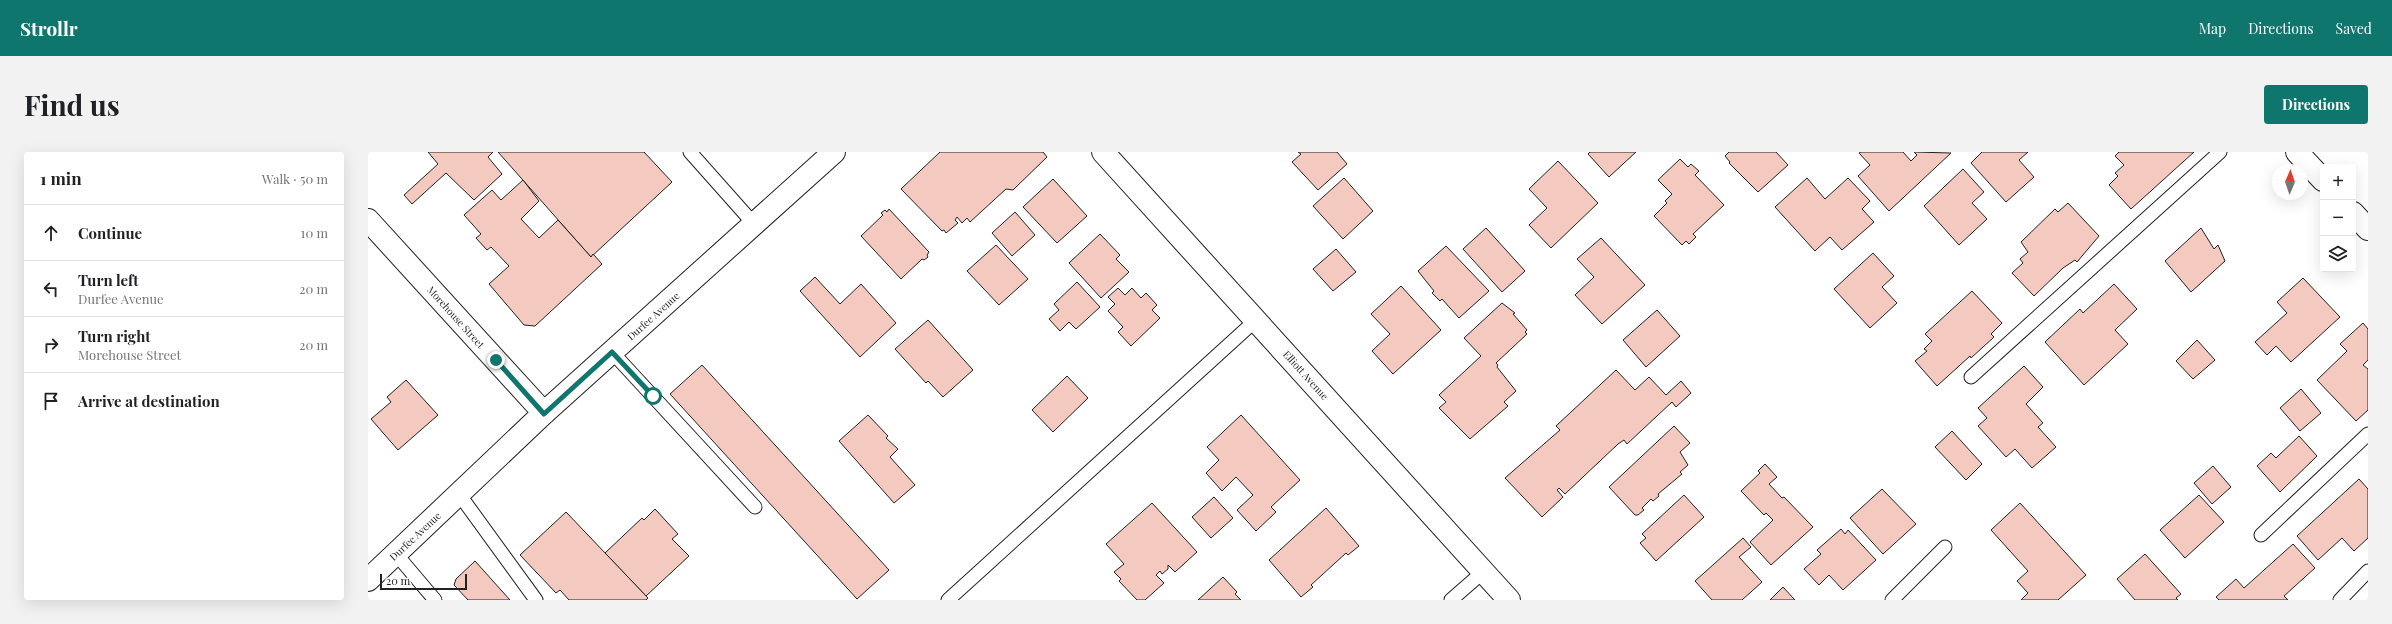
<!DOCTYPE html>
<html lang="en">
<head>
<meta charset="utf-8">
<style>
	body { margin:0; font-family:"Playfair Display",serif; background:#f2f2f2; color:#202124 }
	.controls { position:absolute; right:12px; top:12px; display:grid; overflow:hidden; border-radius:4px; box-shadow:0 4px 16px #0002 }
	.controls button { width:36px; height:36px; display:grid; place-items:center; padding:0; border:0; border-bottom:1px solid #e0e0e0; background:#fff; color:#202124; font:20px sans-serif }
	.compass { position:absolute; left:1904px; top:12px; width:36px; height:36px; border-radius:50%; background:#fff; box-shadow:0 4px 16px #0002; rotate:2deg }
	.scale { position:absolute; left:12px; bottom:10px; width:87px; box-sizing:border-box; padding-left:4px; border:2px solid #222; border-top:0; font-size:11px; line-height:14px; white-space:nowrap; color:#222; -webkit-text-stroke:3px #fff; paint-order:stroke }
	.stop { position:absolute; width:12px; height:12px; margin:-9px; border:3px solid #0f766e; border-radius:50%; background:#fff }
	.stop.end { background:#0f766e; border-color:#fff; box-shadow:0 1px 4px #0008 }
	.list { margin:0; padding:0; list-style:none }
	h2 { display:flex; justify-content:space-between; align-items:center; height:52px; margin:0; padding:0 16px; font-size:17px }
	h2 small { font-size:13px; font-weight:400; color:#757577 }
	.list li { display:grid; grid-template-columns:26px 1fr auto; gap:12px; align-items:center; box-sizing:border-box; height:56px; padding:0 16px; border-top:1px solid #e0e0e0 }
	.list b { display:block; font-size:15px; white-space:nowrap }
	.list p { margin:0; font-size:13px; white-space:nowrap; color:#757577 }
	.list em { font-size:13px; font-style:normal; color:#757577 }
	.icon { flex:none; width:22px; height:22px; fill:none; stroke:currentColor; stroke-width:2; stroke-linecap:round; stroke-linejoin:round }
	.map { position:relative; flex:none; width:2000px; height:448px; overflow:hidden; border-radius:4px }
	header { display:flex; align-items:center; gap:24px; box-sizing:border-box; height:56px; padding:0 20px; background:#0f766e; color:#fff }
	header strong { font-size:19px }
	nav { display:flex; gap:22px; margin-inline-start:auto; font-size:14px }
	.intro { display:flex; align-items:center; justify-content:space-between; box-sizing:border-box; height:96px; padding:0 24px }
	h1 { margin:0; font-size:28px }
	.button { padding:10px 18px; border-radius:4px; background:#0f766e; color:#fff; font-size:14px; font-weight:700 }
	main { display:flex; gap:24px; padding:0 24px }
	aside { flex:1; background:#fff; border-radius:4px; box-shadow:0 4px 16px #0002 }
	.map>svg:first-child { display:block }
</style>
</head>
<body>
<header>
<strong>Strollr</strong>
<nav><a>Map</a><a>Directions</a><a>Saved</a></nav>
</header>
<div class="intro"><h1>Find us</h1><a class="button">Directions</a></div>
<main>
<aside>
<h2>1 min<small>Walk · 50 m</small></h2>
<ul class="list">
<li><svg class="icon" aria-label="ahead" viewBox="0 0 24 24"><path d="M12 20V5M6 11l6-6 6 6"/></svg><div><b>Continue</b></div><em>10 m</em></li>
<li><svg class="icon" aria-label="left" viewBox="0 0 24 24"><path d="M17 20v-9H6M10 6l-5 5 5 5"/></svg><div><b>Turn left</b><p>Durfee Avenue</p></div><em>20 m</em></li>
<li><svg class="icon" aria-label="right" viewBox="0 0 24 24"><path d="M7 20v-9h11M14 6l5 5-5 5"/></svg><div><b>Turn right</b><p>Morehouse Street</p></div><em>20 m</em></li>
<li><svg class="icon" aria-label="arrive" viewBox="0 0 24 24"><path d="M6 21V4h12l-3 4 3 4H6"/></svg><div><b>Arrive at destination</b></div></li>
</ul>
</aside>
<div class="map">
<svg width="2000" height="448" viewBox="0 0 2000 448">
	<rect width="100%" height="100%" fill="#fff"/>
	<g fill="#f3c9c0" stroke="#222">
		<path d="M 60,0 L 125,0 L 120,5 L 134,22 L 106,48 L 78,21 L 44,52 L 36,43 L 70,12 Z"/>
		<path d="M 130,0 L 276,0 L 304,30 L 223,105 Z"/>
		<path d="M 572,0 L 675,0 L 679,5 L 645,38 L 638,37 L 602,70 L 599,66 L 594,71 L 589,65 L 587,68 L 590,71 L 578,81 L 576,78 L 574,79 L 533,37 Z"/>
		<path d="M 930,0 L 969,0 L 979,12 L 950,38 L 924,10 L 933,2 Z"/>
		<path d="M 1222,0 L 1268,0 L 1241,25 L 1220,2 Z"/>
		<path d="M 1361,0 L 1408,0 L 1420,13 L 1390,40 L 1361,11 L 1362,10 L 1357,4 Z"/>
		<path d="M 1493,0 L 1535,0 L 1543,9 L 1549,3 L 1546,0 L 1583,1 L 1521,59 L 1490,24 L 1502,13 L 1491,1 Z"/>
		<path d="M 1614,0 L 1660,0 L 1651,8 L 1666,25 L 1638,50 L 1603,11 Z"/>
		<path d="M 1751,0 L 1826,0 L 1763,57 L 1741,33 L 1750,24 L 1747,21 L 1756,13 L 1747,4 Z"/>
		<path d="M 1312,7 L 1320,15 L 1323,12 L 1331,19 L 1327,23 L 1356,53 L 1325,82 L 1328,85 L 1321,92 L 1318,89 L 1314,93 L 1286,64 L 1299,51 L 1297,49 L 1304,42 L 1290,28 Z"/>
		<path d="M 1190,9 L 1230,51 L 1183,96 L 1161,73 L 1179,56 L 1161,37 Z"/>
		<path d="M 1595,17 L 1616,40 L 1604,51 L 1619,67 L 1591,93 L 1556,54 Z"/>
		<path d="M 976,26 L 1005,59 L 975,87 L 945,54 Z"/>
		<path d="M 1439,26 L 1457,47 L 1480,26 L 1502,49 L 1494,57 L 1506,70 L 1474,98 L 1462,85 L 1447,99 L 1407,55 Z"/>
		<path d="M 685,27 L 719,64 L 689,91 L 655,55 Z"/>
		<path d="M 155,28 L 171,49 L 153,67 L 171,86 L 190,68 L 223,105 L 225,102 L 234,112 L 167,174 L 156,173 L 121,132 L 141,114 L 123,95 L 119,98 L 108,86 L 113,82 L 96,63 L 124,38 L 133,48 Z"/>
		<path d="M 1700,51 L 1731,84 L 1709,110 L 1707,108 L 1695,116 L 1666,144 L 1644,121 L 1655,111 L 1652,107 L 1660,100 L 1653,90 L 1687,57 L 1690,60 Z"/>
		<path d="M 521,57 L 561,100 L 559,103 L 560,105 L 556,108 L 554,107 L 533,127 L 493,84 L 515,63 L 513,61 L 517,58 L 519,60 Z"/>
		<path d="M 647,60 L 667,83 L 644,104 L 624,81 Z"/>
		<path d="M 1118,76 L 1157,119 L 1134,140 L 1095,97 Z"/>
		<path d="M 1833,76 L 1846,97 L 1850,93 L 1857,109 L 1823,140 L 1797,109 Z"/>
		<path d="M 732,82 L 752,103 L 748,107 L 761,120 L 733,146 L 701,111 Z"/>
		<path d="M 1233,86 L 1277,133 L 1234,172 L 1207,143 L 1226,125 L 1209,107 Z"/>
		<path d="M 628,93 L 660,127 L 631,153 L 599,119 Z"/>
		<path d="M 1078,94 L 1121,139 L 1091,166 L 1074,147 L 1072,149 L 1064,141 L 1066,139 L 1050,119 Z"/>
		<path d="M 968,97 L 988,120 L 965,139 L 945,117 Z"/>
		<path d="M 1505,101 L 1526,124 L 1514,135 L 1529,151 L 1502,176 L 1466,137 Z"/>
		<path d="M 447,125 L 472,152 L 493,132 L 528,171 L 492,205 L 432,139 Z"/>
		<path d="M 1935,126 L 1972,165 L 1923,210 L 1908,194 L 1899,203 L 1887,190 L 1919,161 L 1909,150 Z"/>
		<path d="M 709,130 L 732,155 L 708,177 L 701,170 L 692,179 L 681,167 L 691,158 L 686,152 Z"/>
		<path d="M 1746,132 L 1769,157 L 1747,178 L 1760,192 L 1716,233 L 1677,190 L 1712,157 L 1715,161 Z"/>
		<path d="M 1033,134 L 1073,178 L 1025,222 L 1004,199 L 1022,182 L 1003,162 Z"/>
		<path d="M 750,136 L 757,143 L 764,136 L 773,146 L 778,141 L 789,153 L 784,158 L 792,166 L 763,194 L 750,180 L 755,175 L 740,159 L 747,152 L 740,145 Z"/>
		<path d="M 1604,139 L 1634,171 L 1623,182 L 1626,185 L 1603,206 L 1602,204 L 1569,234 L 1547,209 L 1559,199 L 1556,197 L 1564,189 L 1557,182 Z"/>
		<path d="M 1134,151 L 1147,161 L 1145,162 L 1159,178 L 1157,180 L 1159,182 L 1128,211 L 1130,213 L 1129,215 L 1148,239 L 1136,250 L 1140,254 L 1102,287 L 1071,256 L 1078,250 L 1071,243 L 1113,204 L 1096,186 Z"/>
		<path d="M 1289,158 L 1312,184 L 1278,215 L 1255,188 Z"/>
		<path d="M 560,168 L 605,218 L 575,245 L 560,229 L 558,231 L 527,197 Z"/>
		<path d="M 1995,171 L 2000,177 L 2000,208 L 1995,213 L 2000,217 L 2000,258 L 1988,269 L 1949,228 L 1979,199 L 1972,192 Z"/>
		<path d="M 1829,188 L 1847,208 L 1825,227 L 1808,209 Z"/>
		<path d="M 334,213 L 521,418 L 489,447 L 302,242 Z"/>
		<path d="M 1656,214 L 1675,235 L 1658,252 L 1675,271 L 1670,275 L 1688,295 L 1664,316 L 1647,297 L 1638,305 L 1610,274 L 1619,266 L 1610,256 Z"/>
		<path d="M 1248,218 L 1267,238 L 1281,225 L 1298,243 L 1313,229 L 1323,241 L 1308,255 L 1304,250 L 1259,292 L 1256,288 L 1250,292 L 1197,342 L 1191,336 L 1189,338 L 1195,345 L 1174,365 L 1137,326 L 1192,278 L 1188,274 Z"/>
		<path d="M 699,224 L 720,246 L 685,280 L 664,258 Z"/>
		<path d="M 38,228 L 70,263 L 30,298 L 3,267 L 23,250 L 19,245 Z"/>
		<path d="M 1933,237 L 1953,261 L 1932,279 L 1912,256 Z"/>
		<path d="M 500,263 L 520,284 L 518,286 L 530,297 L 522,305 L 547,333 L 526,351 L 471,289 Z"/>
		<path d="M 873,263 L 932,328 L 903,355 L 908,360 L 888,379 L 869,358 L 885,343 L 868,325 L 854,339 L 838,321 L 851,308 L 839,295 Z"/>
		<path d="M 1306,274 L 1322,291 L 1312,300 L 1320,313 L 1312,320 L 1314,322 L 1290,342 L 1291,344 L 1285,349 L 1283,347 L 1274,356 L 1276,358 L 1270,363 L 1267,363 L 1241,335 Z"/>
		<path d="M 1584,279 L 1614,312 L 1598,328 L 1567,295 Z"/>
		<path d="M 1931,284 L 1949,304 L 1912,340 L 1889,314 L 1903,301 L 1908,306 Z"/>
		<path d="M 1397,312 L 1409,325 L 1401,332 L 1414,346 L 1416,345 L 1445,375 L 1403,413 L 1382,390 L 1405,368 L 1398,361 L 1396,363 L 1373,339 L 1392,321 L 1390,319 Z"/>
		<path d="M 1845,314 L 1863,335 L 1844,352 L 1826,331 Z"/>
		<path d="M 1991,327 L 2000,337 L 2000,386 L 1986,399 L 1974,386 L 1950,408 L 1929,384 Z"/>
		<path d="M 1514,337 L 1548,372 L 1515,402 L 1482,366 Z"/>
		<path d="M 1316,343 L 1336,365 L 1288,409 L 1272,391 L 1278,386 L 1274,382 Z"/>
		<path d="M 1831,343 L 1856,370 L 1817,406 L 1792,378 Z"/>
		<path d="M 846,345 L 865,366 L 843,386 L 824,365 Z"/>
		<path d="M 784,351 L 829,400 L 807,420 L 800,413 L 800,417 L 794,422 L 792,419 L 788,423 L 796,431 L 777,448 L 769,448 L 751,429 L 753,427 L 746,420 L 756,412 L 738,392 Z"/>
		<path d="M 1652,351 L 1718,423 L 1690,448 L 1653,448 L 1660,441 L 1649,429 L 1660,419 L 1623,378 Z"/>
		<path d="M 958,356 L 991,394 L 980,403 L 978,401 L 943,433 L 945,435 L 933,445 L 901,408 Z"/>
		<path d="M 287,357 L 310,382 L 304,387 L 321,404 L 278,444 L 237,401 L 274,366 L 276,368 Z"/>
		<path d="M 198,360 L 280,446 L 278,448 L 201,448 L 192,438 L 188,441 L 152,403 Z"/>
		<path d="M 1473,377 L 1477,382 L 1480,378 L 1508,408 L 1475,438 L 1461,423 L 1451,433 L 1436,417 L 1453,402 L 1449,398 Z"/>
		<path d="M 1375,386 L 1383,395 L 1371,405 L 1394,430 L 1374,448 L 1344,448 L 1327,429 Z"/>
		<path d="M 1925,392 L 1947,416 L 1916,444 L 1920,448 L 1851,448 L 1848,445 L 1868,427 L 1876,436 Z"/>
		<path d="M 1777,402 L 1813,442 L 1808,446 L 1810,448 L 1767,448 L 1749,427 Z"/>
		<path d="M 107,409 L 142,448 L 100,448 L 86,433 L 88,427 Z"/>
		<path d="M 855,425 L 869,440 L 867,442 L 873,448 L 830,448 Z"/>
		<path d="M 1415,435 L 1427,448 L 1402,448 Z"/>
	</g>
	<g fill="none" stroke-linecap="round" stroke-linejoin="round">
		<defs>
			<g id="lane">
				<path d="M 322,0 L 386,72"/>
				<path d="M 244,200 L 387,355"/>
				<path d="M 1603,225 L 1852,0"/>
				<path d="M 91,342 L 168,448"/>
				<path d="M 1893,383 L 2000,282"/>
				<path d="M 28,402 L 67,448"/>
				<path d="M 580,448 L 888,168"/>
				<path d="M 1083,448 L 1115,420"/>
				<path d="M 1524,448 L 1577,395"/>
				<path d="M 1972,448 L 2000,419"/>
			</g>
			<g id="street">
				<path d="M 1929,0 L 1955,28"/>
				<path d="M 1985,61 L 2000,77"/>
				<path d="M 0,68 L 176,261"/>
			</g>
			<g id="secondary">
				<path d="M 735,0 L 1141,448"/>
				<path d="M 0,428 L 176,261 L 466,0"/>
			</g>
		</defs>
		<use href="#lane" stroke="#222" stroke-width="15"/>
		<use href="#street" stroke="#222" stroke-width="24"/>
		<use href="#secondary" stroke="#222" stroke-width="24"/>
		<use href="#lane" stroke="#fff" stroke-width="13"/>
		<use href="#street" stroke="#fff" stroke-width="22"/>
		<use href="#secondary" stroke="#fff" stroke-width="22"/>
	</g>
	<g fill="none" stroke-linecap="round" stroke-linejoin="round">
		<path stroke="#0f766e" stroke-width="5" d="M 128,208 L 176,262 L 244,200 L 285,244"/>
	</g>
	<g text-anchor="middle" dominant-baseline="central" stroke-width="3" stroke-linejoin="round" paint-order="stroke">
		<g font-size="10" fill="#222" stroke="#fff">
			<text transform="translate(285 164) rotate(-42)">Durfee Avenue</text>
			<text transform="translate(88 165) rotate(48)">Morehouse Street</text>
			<text transform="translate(938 223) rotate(48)">Elliott Avenue</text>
			<text transform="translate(47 384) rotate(-43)">Durfee Avenue</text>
		</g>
	</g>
</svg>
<div class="controls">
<button>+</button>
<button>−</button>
<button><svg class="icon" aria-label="layers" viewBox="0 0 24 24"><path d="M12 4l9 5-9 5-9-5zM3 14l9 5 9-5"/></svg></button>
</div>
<svg class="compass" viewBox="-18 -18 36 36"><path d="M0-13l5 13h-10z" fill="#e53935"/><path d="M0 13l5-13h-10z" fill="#757577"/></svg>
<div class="scale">20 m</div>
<div class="stop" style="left:285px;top:244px"></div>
<div class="stop end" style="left:128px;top:208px"></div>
</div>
</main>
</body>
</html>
